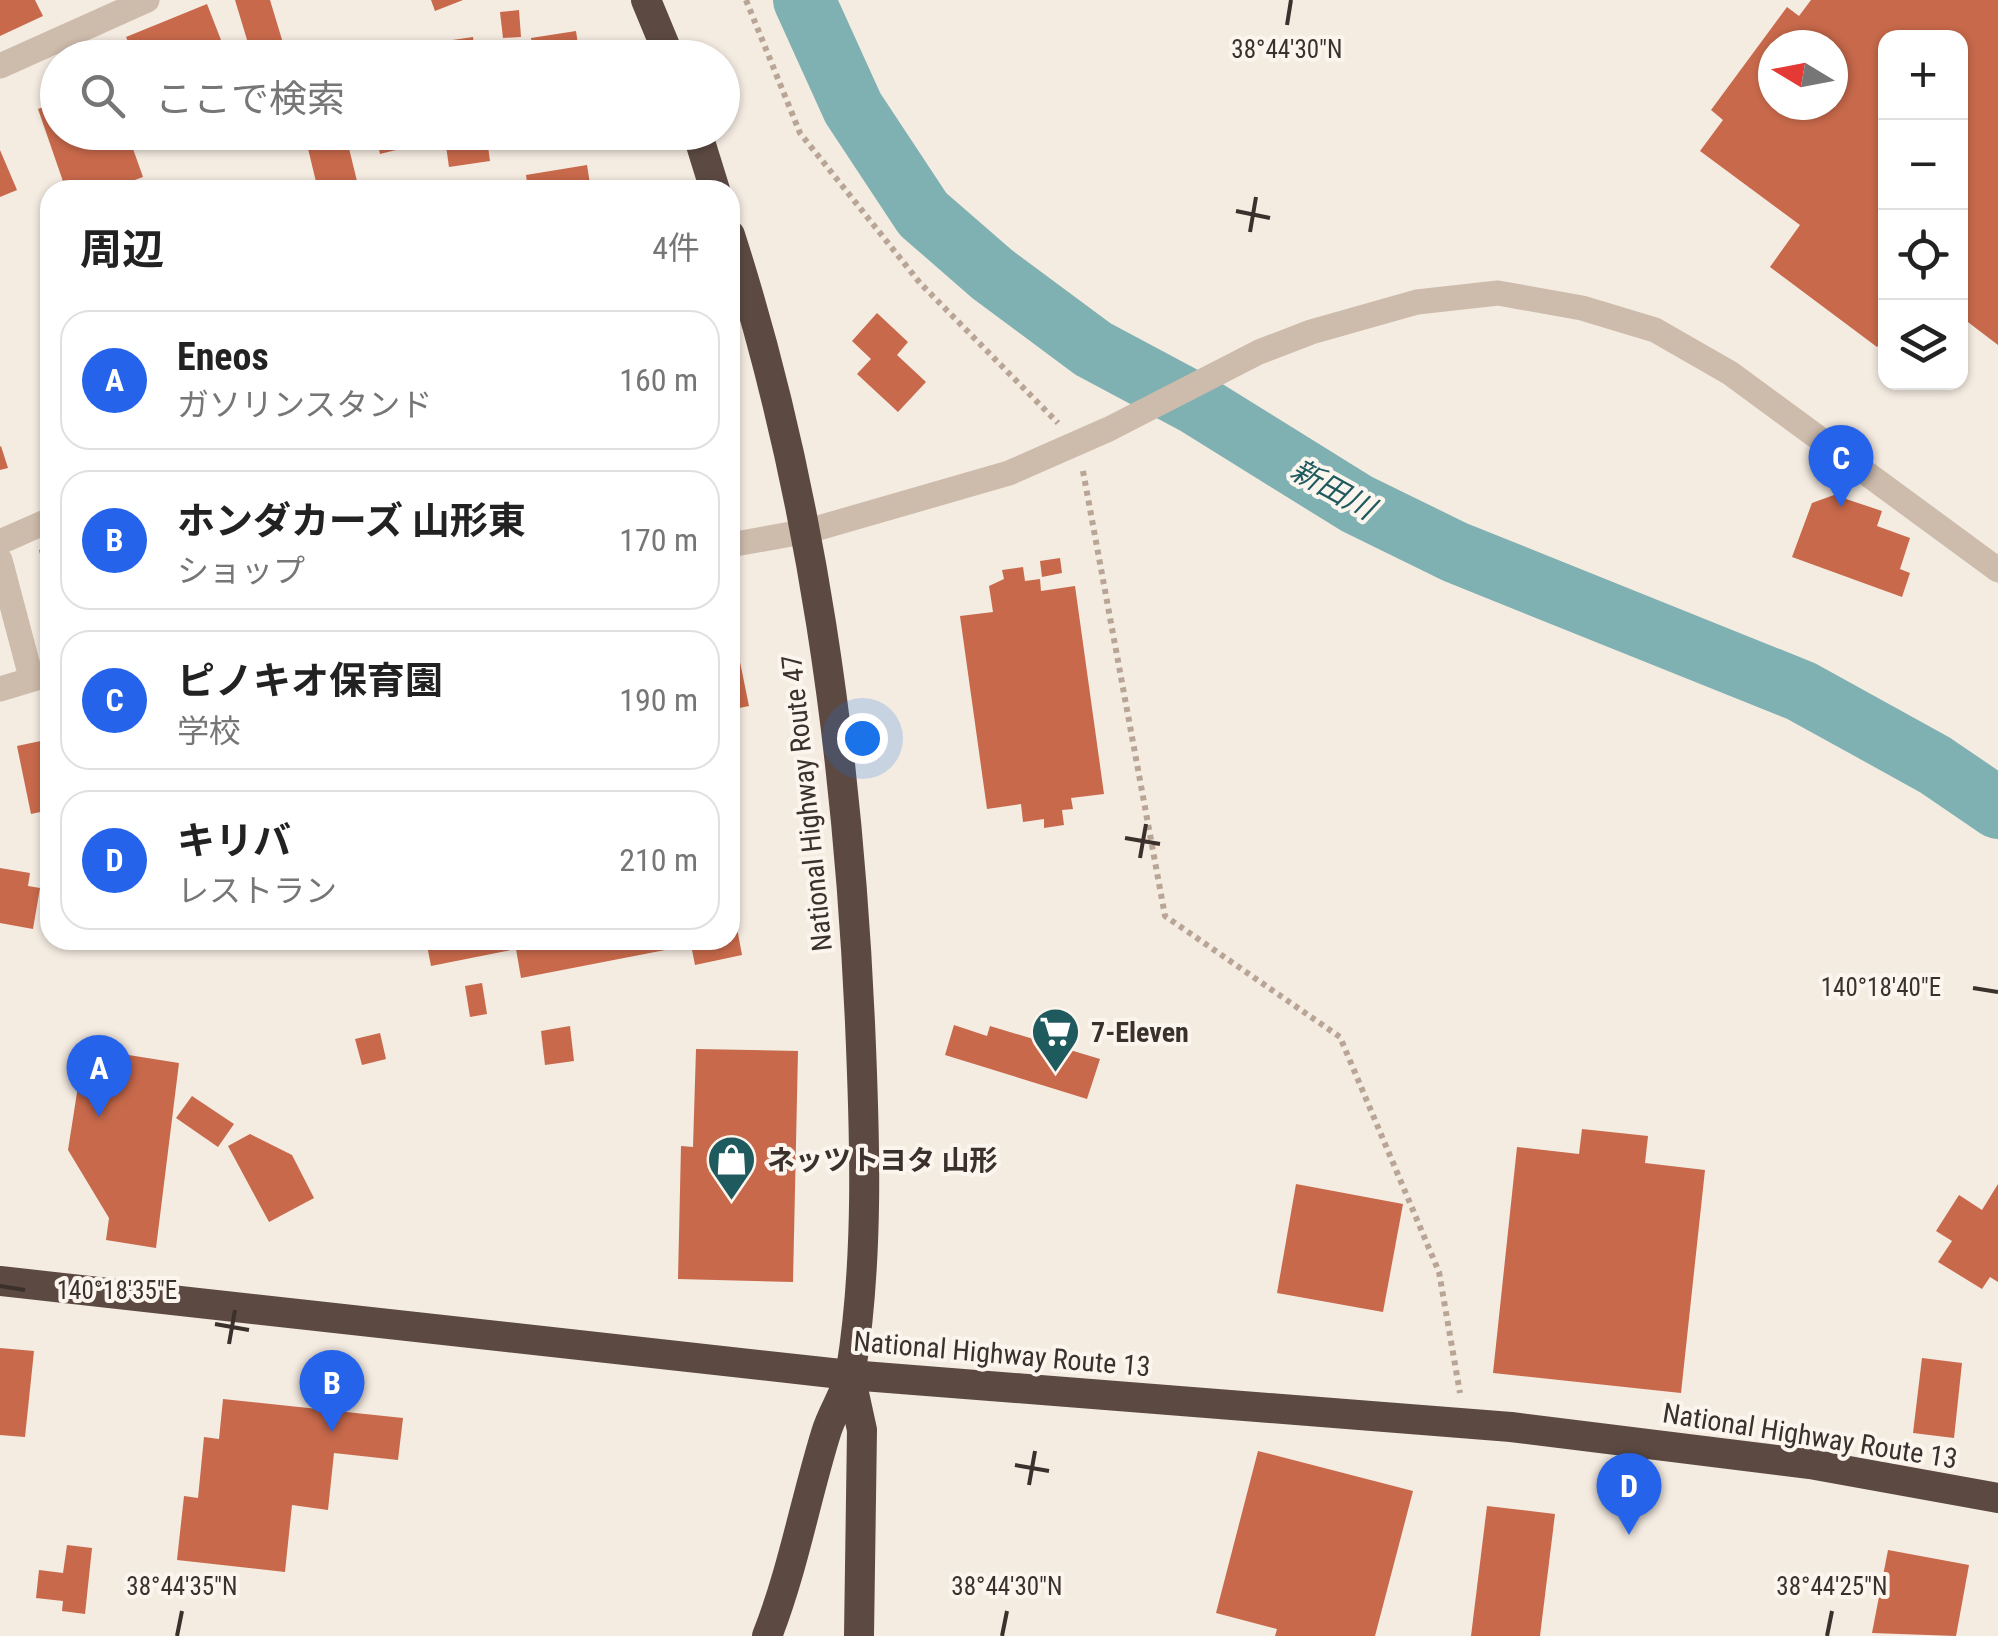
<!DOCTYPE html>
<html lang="ja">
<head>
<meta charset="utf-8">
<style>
	body { margin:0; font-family:"Roboto Condensed","Noto Sans JP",sans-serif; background:#f2f2f2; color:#222 }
	.controls { position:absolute; right:30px; top:30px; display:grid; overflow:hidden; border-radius:20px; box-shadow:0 2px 8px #0004 }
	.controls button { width:90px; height:90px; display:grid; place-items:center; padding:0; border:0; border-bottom:2px solid #e0e0e0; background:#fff; color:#222; font:50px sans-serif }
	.compass { position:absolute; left:1758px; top:30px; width:90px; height:90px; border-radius:50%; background:#fff; box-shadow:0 2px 8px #0004; rotate:280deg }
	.you { position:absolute; left:862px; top:738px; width:35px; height:35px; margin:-25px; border:8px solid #fff; border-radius:50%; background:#1a73e8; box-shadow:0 0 0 15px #1a73e833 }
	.badge { display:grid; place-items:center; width:65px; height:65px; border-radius:50%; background:#2563eb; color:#fff; font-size:32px; font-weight:700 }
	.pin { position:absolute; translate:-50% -82px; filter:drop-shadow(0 2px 5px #0008) }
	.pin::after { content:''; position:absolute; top:52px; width:35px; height:30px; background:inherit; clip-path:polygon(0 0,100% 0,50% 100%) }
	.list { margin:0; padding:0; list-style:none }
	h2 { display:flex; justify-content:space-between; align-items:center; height:130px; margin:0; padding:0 40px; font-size:42px }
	h2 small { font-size:32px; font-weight:400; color:#767676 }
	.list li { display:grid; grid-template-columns:65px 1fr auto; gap:30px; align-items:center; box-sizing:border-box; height:140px; margin:0 20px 20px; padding:0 20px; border:2px solid #e0e0e0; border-radius:30px }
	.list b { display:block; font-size:38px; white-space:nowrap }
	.list p { margin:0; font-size:32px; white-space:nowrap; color:#767676 }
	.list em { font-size:32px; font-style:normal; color:#767676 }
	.icon { flex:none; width:55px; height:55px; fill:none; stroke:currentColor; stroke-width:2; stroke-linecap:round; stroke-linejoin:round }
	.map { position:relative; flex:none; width:1998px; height:1636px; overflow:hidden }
	.search { position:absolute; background:#fff; box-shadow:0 2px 8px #0004; left:40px; top:40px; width:700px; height:110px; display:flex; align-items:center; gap:25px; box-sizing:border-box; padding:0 35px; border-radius:55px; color:#767676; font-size:38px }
	.panel { position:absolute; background:#fff; box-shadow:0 2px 8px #0004; left:40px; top:180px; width:700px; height:770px; border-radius:30px }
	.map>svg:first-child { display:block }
</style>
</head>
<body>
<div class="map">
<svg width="1998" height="1636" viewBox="0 0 1998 1636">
	<rect width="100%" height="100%" fill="#f4ebe1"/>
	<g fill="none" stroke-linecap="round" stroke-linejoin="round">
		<path stroke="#7fb0b2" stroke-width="62" d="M 804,0 L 853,108 L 923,214 L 992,274 L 1093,349 L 1196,404 L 1357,504 L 1455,552 L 1801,691 L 1935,765 L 1998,808"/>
	</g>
	<g fill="#c8694b" fill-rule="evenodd">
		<path d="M 0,0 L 35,0 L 43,16 L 0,36 Z"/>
		<path d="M 235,0 L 270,0 L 283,43 L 251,53 Z"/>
		<path d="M 431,0 L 463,0 L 435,11 Z"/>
		<path d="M 1811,0 L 1998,0 L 1998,345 L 1960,316 L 1960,38 L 1886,38 L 1886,336 L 1877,347 L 1770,267 L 1800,225 L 1700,151 L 1723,120 L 1711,110 L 1787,7 L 1799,16 ZM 1773,45 L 1833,45 L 1833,105 L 1773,105 Z"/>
		<path d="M 207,4 L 228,58 L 135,58 L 126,37 Z"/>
		<path d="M 519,10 L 521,37 L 503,38 L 500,12 Z"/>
		<path d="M 576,31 L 580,58 L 534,58 L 531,38 Z"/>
		<path d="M 473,37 L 475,58 L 434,58 L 432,43 Z"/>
		<path d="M 58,102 L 58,132 L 127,132 L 143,177 L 107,190 L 66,190 L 38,109 Z"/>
		<path d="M 304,132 L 345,132 L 357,181 L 318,190 Z"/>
		<path d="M 375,132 L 413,132 L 416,145 L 380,154 Z"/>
		<path d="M 444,132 L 486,132 L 490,161 L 449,167 Z"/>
		<path d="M 0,150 L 17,190 L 0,197 Z"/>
		<path d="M 587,165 L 591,190 L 528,190 L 526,175 Z"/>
		<path d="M 877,313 L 908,342 L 897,355 L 926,382 L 898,412 L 857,374 L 871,359 L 852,341 Z"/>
		<path d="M 1,446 L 8,468 L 0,470 L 0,447 Z"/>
		<path d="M 1834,495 L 1882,511 L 1877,526 L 1910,538 L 1900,569 L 1910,573 L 1902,597 L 1792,557 L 1812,503 Z"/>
		<path d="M 50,547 L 50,588 L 49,589 L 39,550 Z"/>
		<path d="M 1060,558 L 1062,573 L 1042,577 L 1040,561 Z"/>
		<path d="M 1023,567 L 1025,581 L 1040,579 L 1041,591 L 1075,586 L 1104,794 L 1071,798 L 1073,809 L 1062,810 L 1064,825 L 1044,828 L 1044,819 L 1023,822 L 1021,804 L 987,809 L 960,616 L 993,612 L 989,586 L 1004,579 L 1002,570 Z"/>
		<path d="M 730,613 L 749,706 L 730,710 Z"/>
		<path d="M 50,739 L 50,810 L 31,814 L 17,746 Z"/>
		<path d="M 0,868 L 30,873 L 28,886 L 40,888 L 33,929 L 0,923 Z"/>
		<path d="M 732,901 L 742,955 L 695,965 L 691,945 L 521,978 L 516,949 L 431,966 L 426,940 L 730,940 Z"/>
		<path d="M 482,983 L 487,1014 L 470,1017 L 465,986 Z"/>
		<path d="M 954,1025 L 987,1036 L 990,1026 L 1100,1059 L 1087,1099 L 945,1055 Z"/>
		<path d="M 570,1026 L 574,1061 L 545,1065 L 541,1031 Z"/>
		<path d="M 380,1033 L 386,1059 L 362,1065 L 355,1039 Z"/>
		<path d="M 84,1048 L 179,1063 L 156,1248 L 106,1240 L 109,1218 L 68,1150 Z"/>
		<path d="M 696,1049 L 798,1051 L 793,1282 L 678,1279 L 681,1146 L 693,1147 Z"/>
		<path d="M 192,1096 L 234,1124 L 218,1147 L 176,1118 Z"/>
		<path d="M 1582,1129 L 1648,1136 L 1645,1163 L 1705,1170 L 1681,1393 L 1493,1373 L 1517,1147 L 1579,1154 Z"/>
		<path d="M 250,1134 L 292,1155 L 314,1198 L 269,1222 L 228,1146 Z"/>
		<path d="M 1296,1184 L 1403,1204 L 1383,1312 L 1277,1293 Z"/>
		<path d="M 1998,1184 L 1998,1282 L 1990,1277 L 1982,1289 L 1938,1262 L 1952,1241 L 1936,1231 L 1959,1195 L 1982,1210 Z"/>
		<path d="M 0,1348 L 34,1351 L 25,1437 L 0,1435 Z"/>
		<path d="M 1922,1358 L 1962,1363 L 1954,1438 L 1913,1433 Z"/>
		<path d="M 223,1399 L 403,1418 L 398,1460 L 334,1453 L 328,1510 L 292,1505 L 285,1572 L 177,1560 L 184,1496 L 198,1498 L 204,1437 L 219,1439 Z"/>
		<path d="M 1258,1451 L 1413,1491 L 1375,1636 L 1275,1636 L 1277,1629 L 1216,1613 Z"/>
		<path d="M 1487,1506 L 1555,1514 L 1540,1636 L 1471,1636 Z"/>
		<path d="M 67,1545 L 92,1548 L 85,1614 L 62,1611 L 63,1601 L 36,1598 L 39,1570 L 63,1573 Z"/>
		<path d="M 1888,1550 L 1969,1565 L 1956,1636 L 1872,1633 Z"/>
	</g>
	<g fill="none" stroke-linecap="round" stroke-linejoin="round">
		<g stroke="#b9a596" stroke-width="6" stroke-dasharray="5 5" stroke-linecap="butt">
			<path d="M 746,0 L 800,133 L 920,283 L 1058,423"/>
			<path d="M 1083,471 L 1165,916 L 1340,1037 L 1439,1272 L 1460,1393"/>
		</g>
		<g stroke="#cdbbac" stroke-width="25">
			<path d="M 0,66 L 147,0"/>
			<path d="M 0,542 L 50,520"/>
			<path d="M 730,545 L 808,531 L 1009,473 L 1109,429 L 1259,352 L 1311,332 L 1417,302 L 1498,293 L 1582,308 L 1655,330 L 1730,373 L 1998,570"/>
			<path d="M 0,560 L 31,677"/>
			<path d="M 0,689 L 50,674"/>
		</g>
		<g stroke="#5c4a42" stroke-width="30">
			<path d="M 646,0 L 670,58"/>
			<path d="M 697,132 L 715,190"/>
			<path d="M 730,235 C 812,490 848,756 860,1023 C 865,1137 869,1258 851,1370 C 847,1392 832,1412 826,1433 C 805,1501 793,1570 767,1636"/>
			<path d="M 0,1281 L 850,1375 L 1511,1427 L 1810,1464 L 1998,1498"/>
			<path d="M 850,1375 L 862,1430 L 859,1636"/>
		</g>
	</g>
	<path fill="none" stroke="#3b302b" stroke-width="4" d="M 1287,25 L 1291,0M 1236,211 L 1270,218M 1250,232 L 1256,197M 1125,838 L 1160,844M 1140,858 L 1146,824M 1973,988 L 1998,992M 0,1286 L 25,1290M 215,1324 L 249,1330M 229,1344 L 235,1310M 1015,1465 L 1049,1471M 1029,1485 L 1035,1451M 177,1636 L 182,1611M 1002,1636 L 1007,1611M 1827,1636 L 1832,1611"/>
	<defs>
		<symbol id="supermarket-pin" viewBox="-11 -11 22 30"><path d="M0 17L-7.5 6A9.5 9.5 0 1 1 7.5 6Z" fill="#1f5a5e" stroke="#fbf5ee"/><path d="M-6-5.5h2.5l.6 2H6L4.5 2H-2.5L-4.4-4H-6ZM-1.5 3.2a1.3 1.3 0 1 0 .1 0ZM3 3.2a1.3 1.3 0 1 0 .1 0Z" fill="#fff"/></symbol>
		<symbol id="shop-pin" viewBox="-11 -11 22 30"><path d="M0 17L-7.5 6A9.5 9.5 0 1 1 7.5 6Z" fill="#1f5a5e" stroke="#fbf5ee"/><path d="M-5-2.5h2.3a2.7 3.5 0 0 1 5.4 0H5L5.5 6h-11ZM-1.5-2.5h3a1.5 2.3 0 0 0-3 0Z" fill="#fff"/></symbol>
	</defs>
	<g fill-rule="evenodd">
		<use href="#supermarket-pin" x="1028" y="1004" width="55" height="75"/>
		<use href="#shop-pin" x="704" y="1132" width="55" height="75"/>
	</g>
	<g text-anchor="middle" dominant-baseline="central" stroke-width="8" stroke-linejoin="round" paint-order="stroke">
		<g font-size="28" fill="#3b302b" stroke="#fbf5ee">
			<text transform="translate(807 803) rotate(-96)">National Highway Route 47</text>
			<text transform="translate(1002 1354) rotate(5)">National Highway Route 13</text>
			<text transform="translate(1810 1436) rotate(9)">National Highway Route 13</text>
		</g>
		<g font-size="28" font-weight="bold" fill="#3b302b" stroke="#fbf5ee" text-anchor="start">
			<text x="1091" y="1032">7-Eleven</text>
			<text x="767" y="1160">ネッツトヨタ 山形</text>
		</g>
		<g font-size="30" font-style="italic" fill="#1f5a5e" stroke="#fbf5ee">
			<text transform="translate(1333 489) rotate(29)">新田川</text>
		</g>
	</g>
	<g font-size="25" text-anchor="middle" fill="#3b302b" stroke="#fbf5ee" stroke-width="8" stroke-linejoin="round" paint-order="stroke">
		<text x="1287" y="58">38°44'30"N</text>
		<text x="1881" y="996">140°18'40"E</text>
		<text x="117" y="1299">140°18'35"E</text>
		<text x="182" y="1595">38°44'35"N</text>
		<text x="1007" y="1595">38°44'30"N</text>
		<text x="1832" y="1595">38°44'25"N</text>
	</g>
</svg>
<div class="controls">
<button>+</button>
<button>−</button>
<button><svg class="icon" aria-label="locate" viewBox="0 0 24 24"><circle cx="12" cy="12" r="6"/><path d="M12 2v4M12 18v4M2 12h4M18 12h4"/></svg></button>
<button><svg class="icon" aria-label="layers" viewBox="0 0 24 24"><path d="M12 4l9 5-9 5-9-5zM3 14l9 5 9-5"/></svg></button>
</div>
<svg class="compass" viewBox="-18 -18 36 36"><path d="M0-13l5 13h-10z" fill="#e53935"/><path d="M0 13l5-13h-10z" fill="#767676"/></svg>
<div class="you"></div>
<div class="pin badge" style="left:99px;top:1117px">A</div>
<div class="pin badge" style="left:332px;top:1432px">B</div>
<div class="pin badge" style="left:1841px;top:507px">C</div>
<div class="pin badge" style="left:1629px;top:1535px">D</div>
<div class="search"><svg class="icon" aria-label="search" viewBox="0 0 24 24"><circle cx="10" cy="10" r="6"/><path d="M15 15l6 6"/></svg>ここで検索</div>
<section class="panel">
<h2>周辺<small>4件</small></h2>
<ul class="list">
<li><span class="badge">A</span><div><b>Eneos</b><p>ガソリンスタンド</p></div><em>160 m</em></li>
<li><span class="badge">B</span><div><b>ホンダカーズ 山形東</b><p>ショップ</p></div><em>170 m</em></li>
<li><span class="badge">C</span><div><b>ピノキオ保育園</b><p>学校</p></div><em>190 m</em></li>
<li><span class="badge">D</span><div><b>キリバ</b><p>レストラン</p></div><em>210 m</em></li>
</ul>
</section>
</div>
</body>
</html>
